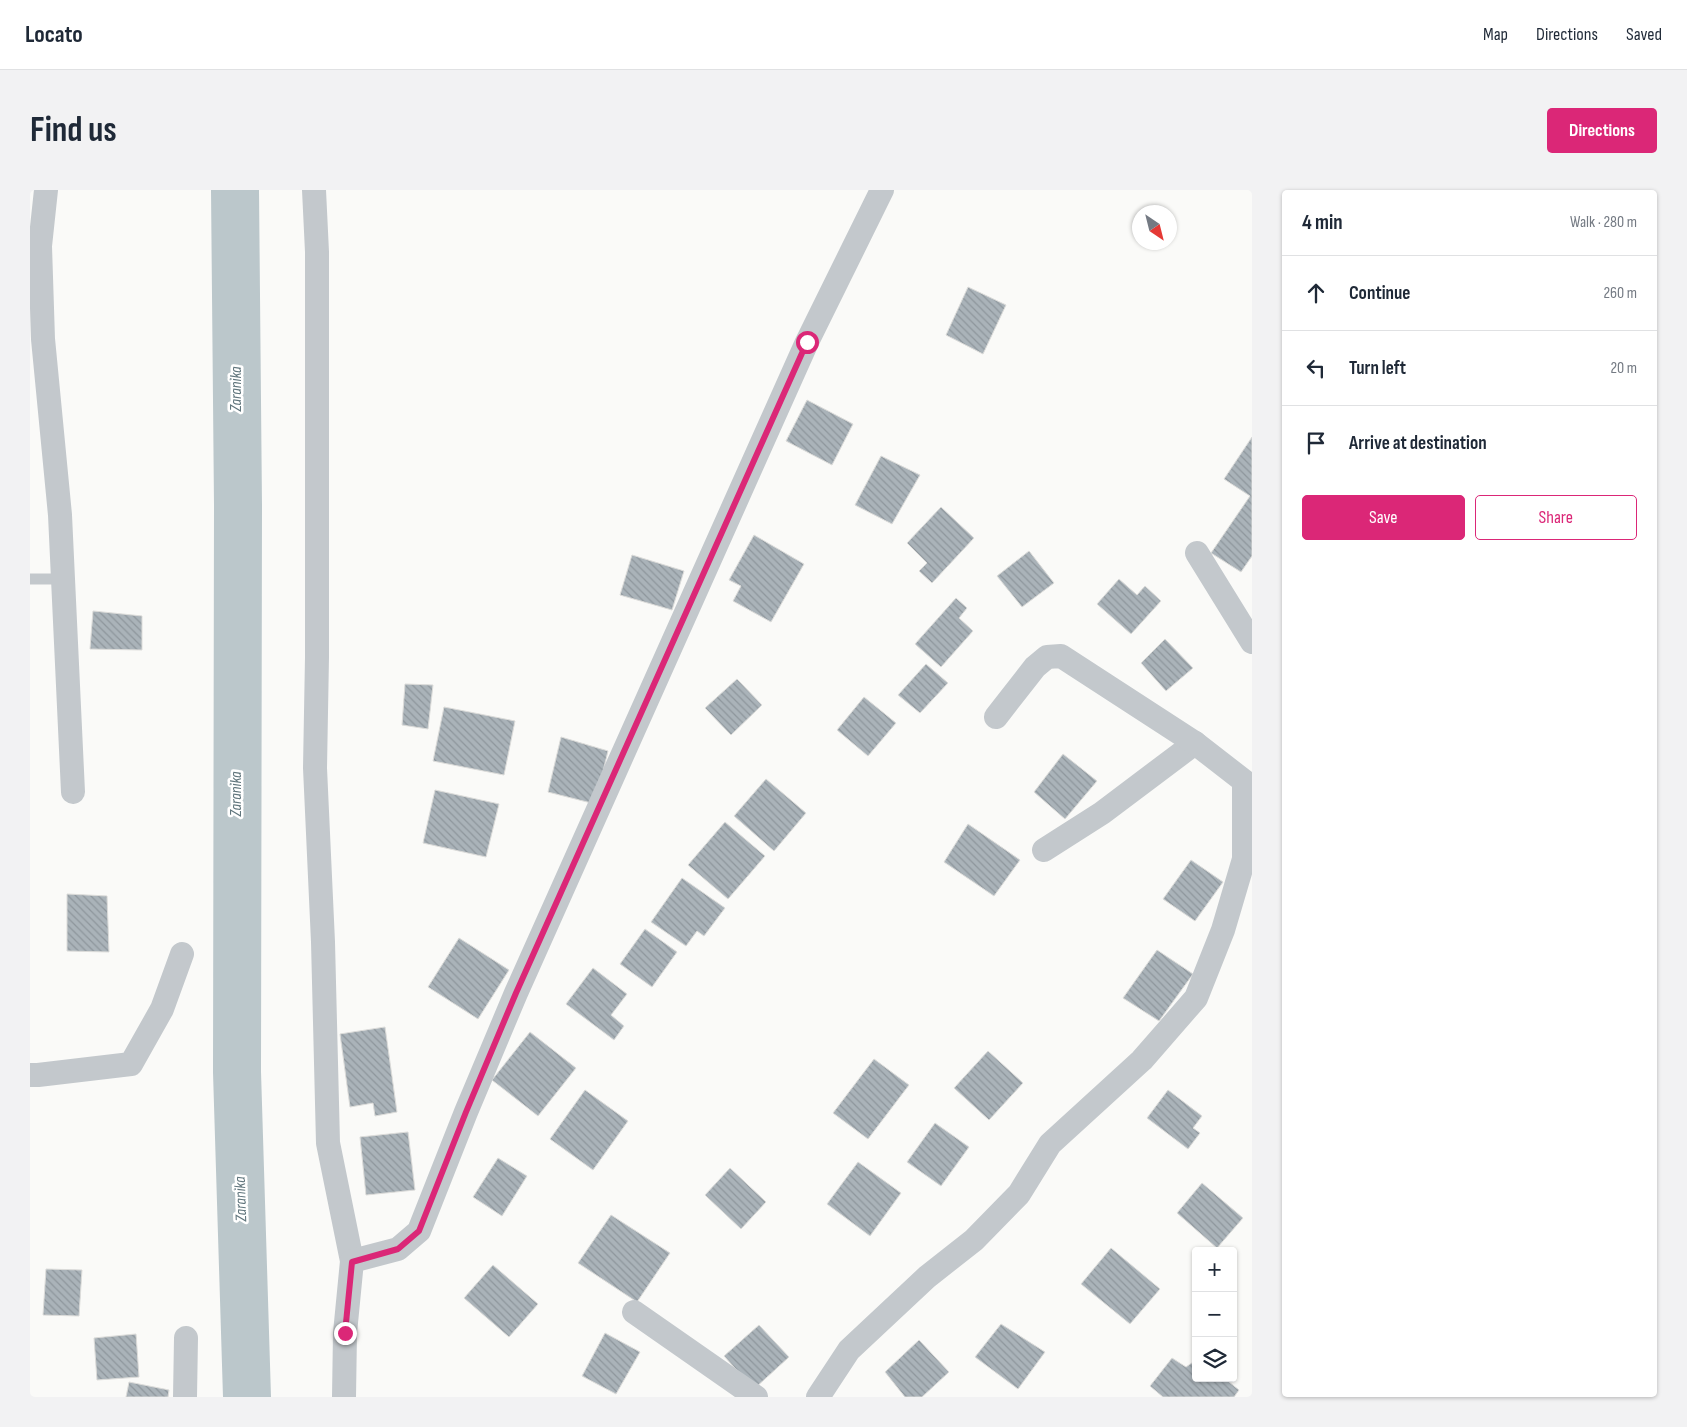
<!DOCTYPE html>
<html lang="en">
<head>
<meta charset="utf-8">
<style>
	body { margin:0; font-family:"Sofia Sans Condensed",sans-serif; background:#f2f2f3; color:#1f2937 }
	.controls { position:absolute; right:15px; bottom:15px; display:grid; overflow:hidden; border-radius:5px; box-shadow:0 1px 4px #0004 }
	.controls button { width:45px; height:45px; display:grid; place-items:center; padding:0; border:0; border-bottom:1px solid #e0e1e3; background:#fff; color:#1f2937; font:25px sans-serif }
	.compass { position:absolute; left:1102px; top:15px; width:45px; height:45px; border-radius:50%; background:#fff; box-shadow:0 1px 4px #0004; rotate:145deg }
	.stop { position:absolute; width:15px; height:15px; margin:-11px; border:4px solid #db2777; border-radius:50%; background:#fff }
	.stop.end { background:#db2777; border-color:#fff; box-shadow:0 1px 5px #0008 }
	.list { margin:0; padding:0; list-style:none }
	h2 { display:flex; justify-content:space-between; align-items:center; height:65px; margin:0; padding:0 20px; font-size:21px }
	h2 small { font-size:16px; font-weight:400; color:#747a83 }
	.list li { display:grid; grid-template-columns:32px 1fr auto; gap:15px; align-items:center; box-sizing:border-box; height:75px; padding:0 20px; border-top:1px solid #e0e1e3 }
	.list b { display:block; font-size:19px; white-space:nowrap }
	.list em { font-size:16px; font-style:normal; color:#747a83 }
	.actions { display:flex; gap:10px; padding:15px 20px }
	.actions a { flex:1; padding:11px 0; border:1px solid #db2777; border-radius:5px; text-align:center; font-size:18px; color:#db2777 }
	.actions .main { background:#db2777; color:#fff }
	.icon { flex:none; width:28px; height:28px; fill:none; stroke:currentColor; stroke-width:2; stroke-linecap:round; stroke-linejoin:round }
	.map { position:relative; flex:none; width:1222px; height:1207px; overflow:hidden; border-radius:5px }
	header { display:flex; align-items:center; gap:30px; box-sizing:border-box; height:70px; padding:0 25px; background:#fff; border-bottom:1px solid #e0e1e3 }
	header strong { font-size:24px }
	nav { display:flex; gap:28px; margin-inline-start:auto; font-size:18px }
	.intro { display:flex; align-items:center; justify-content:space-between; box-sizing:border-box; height:120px; padding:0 30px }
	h1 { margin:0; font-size:35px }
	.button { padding:12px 22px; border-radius:5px; background:#db2777; color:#fff; font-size:18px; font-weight:700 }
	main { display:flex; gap:30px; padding:0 30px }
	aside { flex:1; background:#fff; border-radius:5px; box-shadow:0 1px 4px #0004 }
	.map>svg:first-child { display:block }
</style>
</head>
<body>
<header>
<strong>Locato</strong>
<nav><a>Map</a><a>Directions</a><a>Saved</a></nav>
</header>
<div class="intro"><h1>Find us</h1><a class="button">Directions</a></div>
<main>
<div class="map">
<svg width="1222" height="1207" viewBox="0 0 1222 1207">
	<defs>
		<pattern id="building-back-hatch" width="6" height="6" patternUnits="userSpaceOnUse" patternTransform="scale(1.25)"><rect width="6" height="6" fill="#aab3b9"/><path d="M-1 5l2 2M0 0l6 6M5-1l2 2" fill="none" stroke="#8e969c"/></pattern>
	</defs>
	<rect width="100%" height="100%" fill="#fafaf8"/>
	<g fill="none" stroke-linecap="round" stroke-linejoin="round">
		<path stroke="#bbc7cb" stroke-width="48" d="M 205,0 L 208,315 L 207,882 L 217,1207"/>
	</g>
	<g fill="url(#building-back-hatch)" stroke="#dcdcda">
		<path d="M 938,97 L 976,115 L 953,164 L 916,145 Z"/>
		<path d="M 777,210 L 823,234 L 802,275 L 756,251 Z"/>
		<path d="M 1222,247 L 1222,366 L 1211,382 L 1181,363 L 1220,306 L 1194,289 Z"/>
		<path d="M 851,266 L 890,285 L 862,334 L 825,315 Z"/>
		<path d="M 911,317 L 944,348 L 902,393 L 889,381 L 897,373 L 877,353 Z"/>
		<path d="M 724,345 L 774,374 L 741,432 L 703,411 L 711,396 L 699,390 Z"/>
		<path d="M 999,361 L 1024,393 L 992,417 L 967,386 Z"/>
		<path d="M 602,365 L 654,381 L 642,420 L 590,405 Z"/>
		<path d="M 1089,389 L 1107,405 L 1115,396 L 1131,411 L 1101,444 L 1067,414 Z"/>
		<path d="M 926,408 L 937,418 L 929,428 L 943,441 L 911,477 L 885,454 Z"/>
		<path d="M 63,421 L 112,426 L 112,460 L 60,459 Z"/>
		<path d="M 1135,449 L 1163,478 L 1136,501 L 1111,473 Z"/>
		<path d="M 896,474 L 918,493 L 890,523 L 868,505 Z"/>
		<path d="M 707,489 L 732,515 L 701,545 L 675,518 Z"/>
		<path d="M 375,494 L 403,495 L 398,539 L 372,535 Z"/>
		<path d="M 834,507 L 866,533 L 838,566 L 807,540 Z"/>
		<path d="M 414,517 L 485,531 L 474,585 L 403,571 Z"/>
		<path d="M 531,547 L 578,561 L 565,614 L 518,602 Z"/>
		<path d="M 1033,564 L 1067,591 L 1035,629 L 1004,602 Z"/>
		<path d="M 736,589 L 776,623 L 744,661 L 704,626 Z"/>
		<path d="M 405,600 L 469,614 L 456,667 L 393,653 Z"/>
		<path d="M 695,632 L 735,666 L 698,709 L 658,675 Z"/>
		<path d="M 938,634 L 990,670 L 964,706 L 914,672 Z"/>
		<path d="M 1161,670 L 1193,692 L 1165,731 L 1133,709 Z"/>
		<path d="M 652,688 L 695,718 L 674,746 L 667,741 L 656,756 L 621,732 Z"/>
		<path d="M 37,704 L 77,706 L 79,762 L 37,761 Z"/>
		<path d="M 615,739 L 647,762 L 622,797 L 590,774 Z"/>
		<path d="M 429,748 L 479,780 L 448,829 L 398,797 Z"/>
		<path d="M 1127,760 L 1163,784 L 1129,831 L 1093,808 Z"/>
		<path d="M 563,778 L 597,804 L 581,825 L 594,836 L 584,850 L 536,814 Z"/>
		<path d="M 355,837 L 367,922 L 345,926 L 343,913 L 320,917 L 310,844 Z"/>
		<path d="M 500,842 L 546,878 L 508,926 L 462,890 Z"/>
		<path d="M 958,861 L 993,893 L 959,930 L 924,898 Z"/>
		<path d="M 844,869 L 879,895 L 838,949 L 803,923 Z"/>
		<path d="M 555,900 L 598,931 L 563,980 L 520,949 Z"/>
		<path d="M 1138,900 L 1172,926 L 1163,938 L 1170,943 L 1158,959 L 1117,928 Z"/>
		<path d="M 905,933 L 939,957 L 911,996 L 877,972 Z"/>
		<path d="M 378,942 L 385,1000 L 336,1005 L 330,947 Z"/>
		<path d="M 468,968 L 497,986 L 472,1026 L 443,1007 Z"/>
		<path d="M 828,972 L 871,1003 L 840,1046 L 797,1014 Z"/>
		<path d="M 700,978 L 736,1012 L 711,1039 L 675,1005 Z"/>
		<path d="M 1172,993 L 1213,1028 L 1187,1058 L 1147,1023 Z"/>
		<path d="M 581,1025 L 640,1063 L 607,1112 L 548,1073 Z"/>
		<path d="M 1081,1058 L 1130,1099 L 1100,1134 L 1051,1094 Z"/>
		<path d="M 463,1075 L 508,1114 L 479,1147 L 434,1108 Z"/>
		<path d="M 16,1079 L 52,1080 L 49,1126 L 13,1125 Z"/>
		<path d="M 971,1134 L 1015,1162 L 988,1199 L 945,1167 Z"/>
		<path d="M 729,1135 L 759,1167 L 724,1199 L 694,1166 Z"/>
		<path d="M 575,1143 L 610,1162 L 586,1204 L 552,1186 Z"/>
		<path d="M 106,1144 L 109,1187 L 67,1190 L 64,1148 Z"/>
		<path d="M 889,1150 L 919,1182 L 892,1207 L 875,1207 L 855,1182 Z"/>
		<path d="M 1142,1168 L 1156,1177 L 1166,1170 L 1166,1188 L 1194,1188 L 1209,1200 L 1204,1207 L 1133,1207 L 1120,1196 Z"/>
		<path d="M 99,1192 L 139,1200 L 138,1207 L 96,1207 Z"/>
	</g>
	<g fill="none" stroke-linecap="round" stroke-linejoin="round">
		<path stroke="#c3c8cc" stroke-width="11" d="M 0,389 L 33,389"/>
		<g stroke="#c3c8cc" stroke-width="24">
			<path d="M 16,0 L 10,56 L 13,149 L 30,325 L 43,602"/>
			<path d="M 284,0 L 287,62 L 287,467 L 285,578 L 293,752 L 298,953 L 322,1071 L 315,1143 L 314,1207"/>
			<path d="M 1167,363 L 1222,452"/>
			<path d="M 1014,660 L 1072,623 L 1165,553"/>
			<path d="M 0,885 L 8,885 L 101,874 L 132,819 L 152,764"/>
			<path d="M 322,1071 L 368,1059 L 389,1041 L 436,922 L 486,803 L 777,152 L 852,0"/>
			<path d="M 604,1122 L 726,1207"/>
			<path d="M 155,1207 L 156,1148"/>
			<path d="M 788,1207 L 819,1160 L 897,1087 L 944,1050 L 989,1004 L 1020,954 L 1112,870 L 1166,808 L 1193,740 L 1214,669 L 1214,591 L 1165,553 L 1031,466 L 1017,467 L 1005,477 L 966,527"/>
		</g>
	</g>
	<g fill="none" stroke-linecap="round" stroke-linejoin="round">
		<path stroke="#db2777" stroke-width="6" d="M 315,1143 L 322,1072 L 368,1059 L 389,1041 L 436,922 L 486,803 L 777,152"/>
	</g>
	<g text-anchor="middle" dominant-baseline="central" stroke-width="5" stroke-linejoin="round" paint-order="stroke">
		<g font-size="16" font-style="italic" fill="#60757c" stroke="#fff">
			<text transform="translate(206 199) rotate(-90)">Zaranika</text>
			<text transform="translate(206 604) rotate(-90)">Zaranika</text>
			<text transform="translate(211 1009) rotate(-92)">Zaranika</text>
		</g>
	</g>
</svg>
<div class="controls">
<button>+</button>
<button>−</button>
<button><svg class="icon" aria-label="layers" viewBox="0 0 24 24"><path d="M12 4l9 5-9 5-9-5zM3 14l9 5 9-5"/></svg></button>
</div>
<svg class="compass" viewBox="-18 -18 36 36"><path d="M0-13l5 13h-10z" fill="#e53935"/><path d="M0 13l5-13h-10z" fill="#747a83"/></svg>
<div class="stop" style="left:777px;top:152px"></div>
<div class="stop end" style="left:315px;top:1143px"></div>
</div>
<aside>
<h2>4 min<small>Walk · 280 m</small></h2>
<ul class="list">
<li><svg class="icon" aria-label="ahead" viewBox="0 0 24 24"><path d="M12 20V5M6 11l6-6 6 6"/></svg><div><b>Continue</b></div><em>260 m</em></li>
<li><svg class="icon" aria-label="left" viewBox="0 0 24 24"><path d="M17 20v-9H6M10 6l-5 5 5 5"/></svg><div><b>Turn left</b></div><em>20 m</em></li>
<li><svg class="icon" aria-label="arrive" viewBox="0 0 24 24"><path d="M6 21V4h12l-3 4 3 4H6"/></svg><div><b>Arrive at destination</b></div></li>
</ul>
<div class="actions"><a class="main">Save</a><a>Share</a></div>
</aside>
</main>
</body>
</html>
